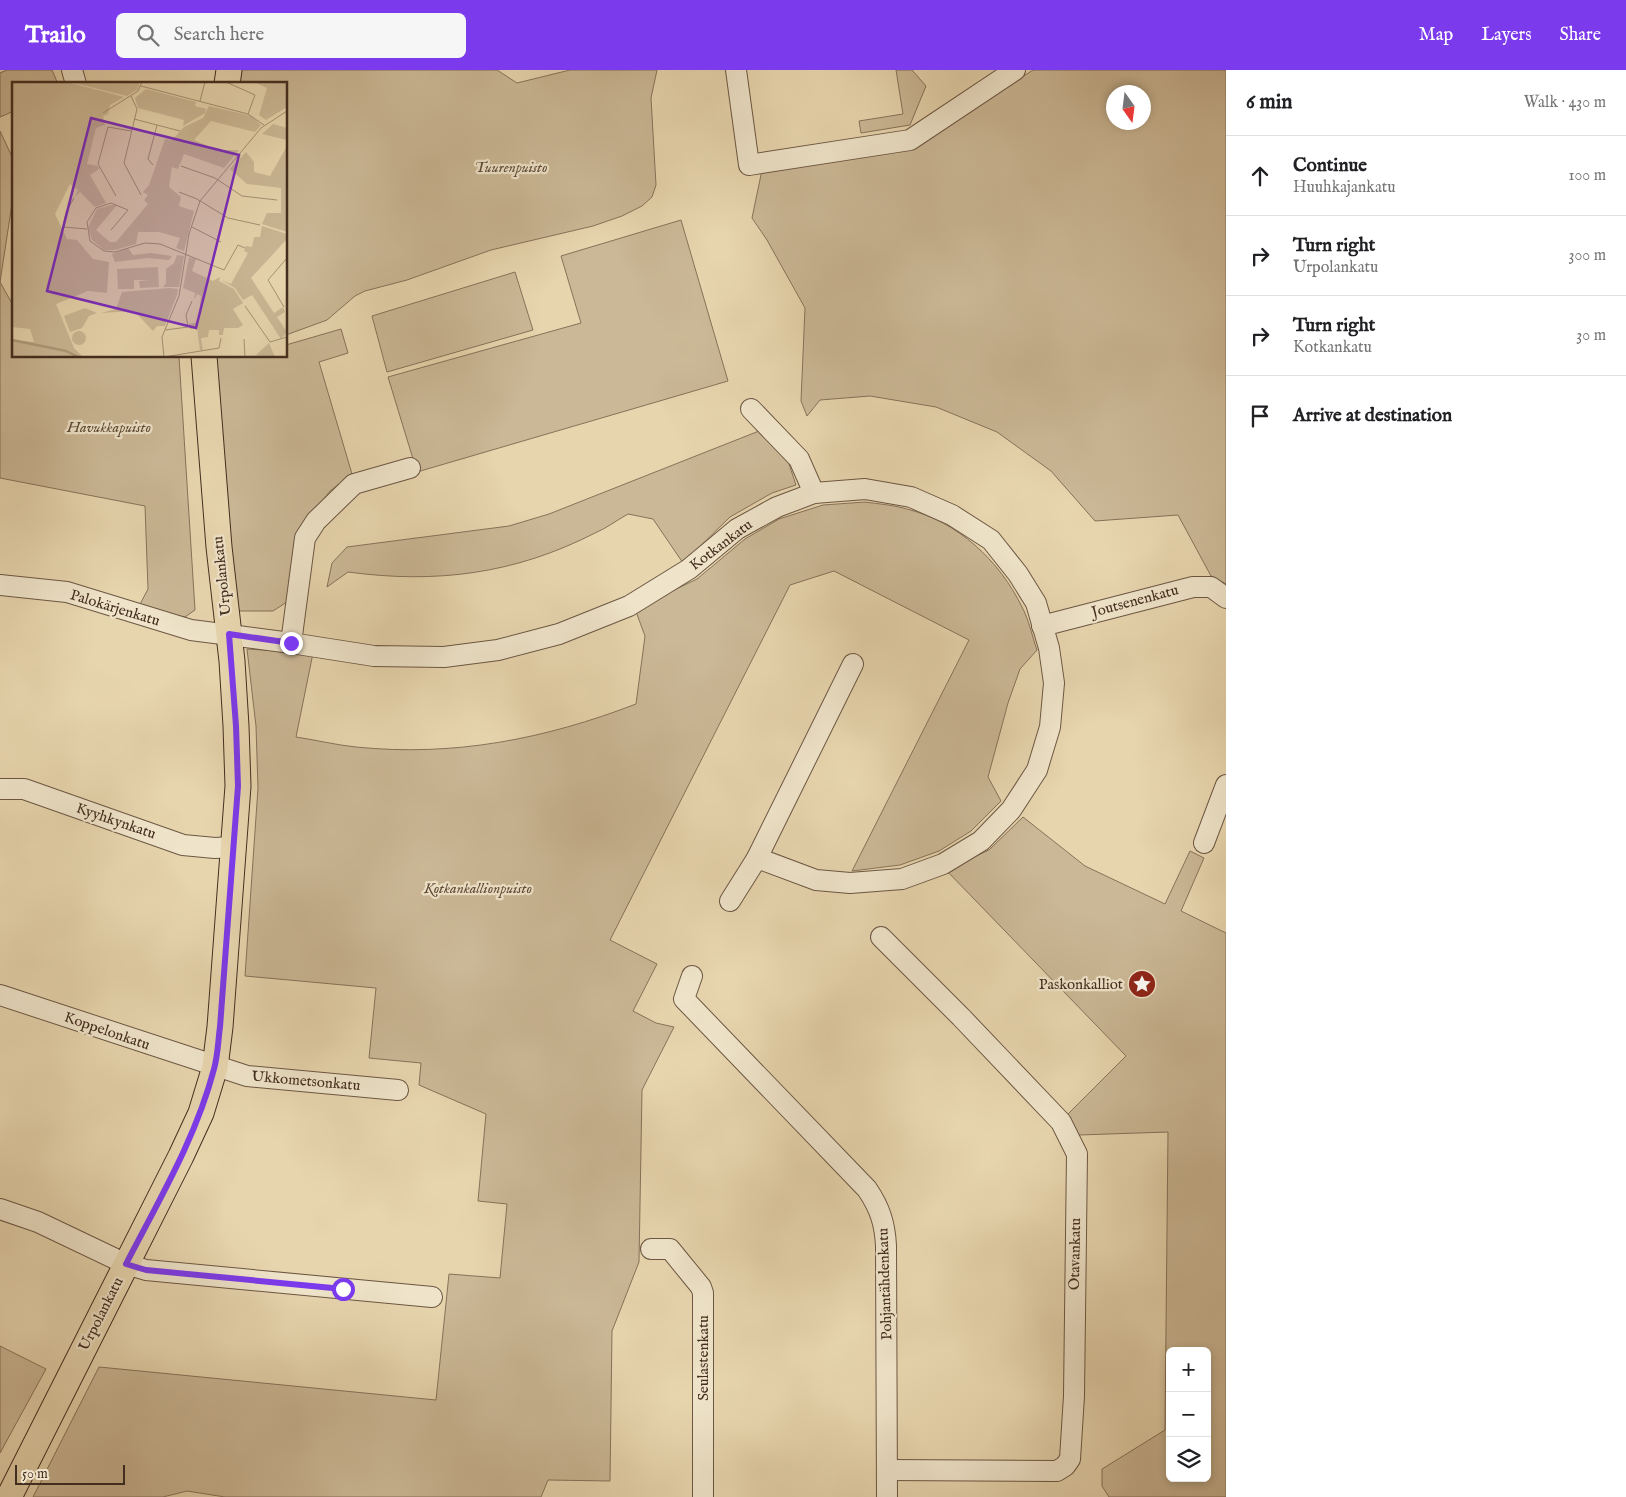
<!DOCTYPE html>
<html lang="en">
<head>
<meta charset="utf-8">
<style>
	body { margin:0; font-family:"IM FELL English",serif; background:#f6f6f6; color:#202124 }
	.controls { position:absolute; right:15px; bottom:15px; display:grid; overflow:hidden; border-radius:8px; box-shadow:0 2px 8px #0003 }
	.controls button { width:45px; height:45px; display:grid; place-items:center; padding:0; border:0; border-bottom:1px solid #e0e0e0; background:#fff; color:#202124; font:25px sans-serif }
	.compass { position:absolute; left:1106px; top:15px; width:45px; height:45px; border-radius:50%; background:#fff; box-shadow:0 2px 8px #0003; rotate:166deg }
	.scale { position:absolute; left:15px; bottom:12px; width:110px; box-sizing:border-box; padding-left:5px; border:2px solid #432d1f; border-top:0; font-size:14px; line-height:18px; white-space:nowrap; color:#432d1f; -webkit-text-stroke:4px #efe4ca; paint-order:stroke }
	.stop { position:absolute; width:15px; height:15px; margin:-11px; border:4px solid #7c3aed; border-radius:50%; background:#fff }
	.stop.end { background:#7c3aed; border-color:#fff; box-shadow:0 1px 5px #0008 }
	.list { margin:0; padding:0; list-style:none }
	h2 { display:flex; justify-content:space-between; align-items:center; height:65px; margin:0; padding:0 20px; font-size:21px }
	h2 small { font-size:16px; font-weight:400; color:#757577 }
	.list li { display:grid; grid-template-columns:32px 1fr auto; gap:15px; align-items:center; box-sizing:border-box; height:80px; padding:0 20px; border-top:1px solid #e0e0e0 }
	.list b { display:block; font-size:19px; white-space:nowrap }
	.list p { margin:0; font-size:16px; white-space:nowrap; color:#757577 }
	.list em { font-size:16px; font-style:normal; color:#757577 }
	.icon { flex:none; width:28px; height:28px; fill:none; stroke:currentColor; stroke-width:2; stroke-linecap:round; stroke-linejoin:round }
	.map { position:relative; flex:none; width:1226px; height:1427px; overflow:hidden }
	header { display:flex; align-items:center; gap:30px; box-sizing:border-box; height:70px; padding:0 25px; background:#7c3aed; color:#fff }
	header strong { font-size:24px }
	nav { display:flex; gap:28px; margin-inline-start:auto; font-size:18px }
	.search { width:350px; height:45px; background:#f6f6f6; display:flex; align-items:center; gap:12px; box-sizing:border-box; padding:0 18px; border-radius:8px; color:#757577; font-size:19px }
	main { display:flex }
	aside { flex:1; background:#fff }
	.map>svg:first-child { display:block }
</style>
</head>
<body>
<header>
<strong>Trailo</strong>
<div class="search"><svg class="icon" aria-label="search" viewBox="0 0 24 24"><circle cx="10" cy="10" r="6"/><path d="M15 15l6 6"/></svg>Search here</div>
<nav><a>Map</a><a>Layers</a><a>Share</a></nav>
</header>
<main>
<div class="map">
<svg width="1226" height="1427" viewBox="0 0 1226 1427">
	<rect width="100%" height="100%" fill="#e7d5ae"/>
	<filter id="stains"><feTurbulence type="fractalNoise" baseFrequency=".004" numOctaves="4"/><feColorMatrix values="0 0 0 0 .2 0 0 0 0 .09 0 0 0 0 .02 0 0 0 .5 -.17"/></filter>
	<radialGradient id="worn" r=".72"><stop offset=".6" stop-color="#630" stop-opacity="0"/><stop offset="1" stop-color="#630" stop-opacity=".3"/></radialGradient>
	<g fill="#cbb896" stroke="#87725a" fill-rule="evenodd">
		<path d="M 7,0 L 52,0 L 58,14 L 14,14 L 14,41 L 0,47 L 0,3 Z"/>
		<path d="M 241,0 L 497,0 L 517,13 L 570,0 L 657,0 L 651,28 L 656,115 L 652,127 L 642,136 L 622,146 L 593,156 L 491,180 L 407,210 L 365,221 L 355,226 L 327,250 L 286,265 L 286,14 L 239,14 Z"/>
		<path d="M 896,0 L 912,0 L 926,16 L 910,55 L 861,63 L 859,51 L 903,44 Z"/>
		<path d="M 1033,0 L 1226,0 L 1226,514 L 1211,506 L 1178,445 L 1095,451 L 1051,401 L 997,362 L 936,337 L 870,326 L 820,330 L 807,346 L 801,331 L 805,238 L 767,170 L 752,148 L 762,100 L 966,44 ZM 1114,22 L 1144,22 L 1144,52 L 1114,52 Z"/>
		<path d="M 0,61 L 14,91 L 14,121 L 0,212 L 14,237 L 14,286 L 179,287 L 195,540 L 185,547 L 138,538 L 148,519 L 145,436 L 0,408 Z"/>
		<path d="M 681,150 L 728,311 L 417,402 L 388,307 L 581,253 L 561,186 Z"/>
		<path d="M 515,202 L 533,260 L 387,302 L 372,246 Z"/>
		<path d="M 341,259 L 348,283 L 319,292 L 352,404 L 330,421 L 300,460 L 290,530 L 273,541 L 237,541 L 225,449 L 216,286 L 286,286 L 286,275 Z"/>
		<path d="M 759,361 L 786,385 L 796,415 L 772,423 L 730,447 L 683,493 L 653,449 L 628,444 C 617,450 607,458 595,463 C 515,504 436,514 348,502 L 327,517 L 332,493 L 347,477 L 509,456 L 549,444 Z"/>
		<path d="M 865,432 C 879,434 894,435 907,439 C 958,452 999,490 1022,537 C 1029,550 1032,566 1037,580 L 1020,599 L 1008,633 L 988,707 L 1001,731 L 971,761 L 939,781 L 900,795 L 852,801 L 969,570 L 834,501 L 790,515 L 610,870 L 657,894 L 633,941 L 656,953 L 674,957 L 642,1020 L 639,1192 L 612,1261 L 610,1411 L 548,1410 L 541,1427 L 225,1427 L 187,1421 L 163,1427 L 33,1427 L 99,1297 L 436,1330 L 449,1204 L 500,1208 L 507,1134 L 478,1131 L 486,1044 L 419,1015 L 421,993 L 369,988 L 376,918 L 245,906 L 258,718 L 256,656 L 247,579 L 313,583 L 296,667 C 316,670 336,675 356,677 C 454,687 545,669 636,634 L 645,566 L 635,539 L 697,509 L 745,469 L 779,449 L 823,435 Z"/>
		<path d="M 1023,747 L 1085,796 L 1165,834 L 1190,781 L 1204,788 L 1181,841 L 1226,863 L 1226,1427 L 1109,1427 L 1102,1416 L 1102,1399 L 1165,1360 L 1168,1062 L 1079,1065 L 1066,1046 L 1126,986 L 946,800 L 989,780 ZM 1170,1281 L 1207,1281 L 1207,1408 L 1170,1408 Z"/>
		<path d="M 0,1276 L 46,1299 L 0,1383 Z"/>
	</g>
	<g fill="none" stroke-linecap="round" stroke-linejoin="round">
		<defs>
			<g id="minor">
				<path d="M 72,0 L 76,14"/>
				<path d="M 736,0 L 749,95 L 910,70 L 1015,0"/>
				<path d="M 751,339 L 799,389 L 814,423"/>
				<path d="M 0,515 L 67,522 L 191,560 L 291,573 L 374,586 L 444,587 L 498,580 L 559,564 L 629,536 L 689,499 L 737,459 L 777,437 L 814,423 L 865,419 L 911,427 L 952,445 L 991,470 L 1018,504 L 1036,533 L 1049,578 L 1054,613 L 1050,657 L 1037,700 L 1011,740 L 981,771 L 943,794 L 902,809 L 850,813 L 816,810 L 757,788 L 853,594"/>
				<path d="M 1042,556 L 1193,517 L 1211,517 L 1226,528"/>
				<path d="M 291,573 L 305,468 L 316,451 L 354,414 L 410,398"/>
				<path d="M 0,719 L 24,719 L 183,775 L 215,778 L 232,777"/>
				<path d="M 1204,773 L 1226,715"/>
				<path d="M 730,831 L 757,788"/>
				<path d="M 881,867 L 961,947 L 1061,1052 L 1077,1084 L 1074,1326 L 1070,1389 L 1065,1396 L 1057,1401 L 887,1400"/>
				<path d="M 692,906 L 684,929 L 867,1119 C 880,1138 885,1154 886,1176 L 887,1427"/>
				<path d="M 0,925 L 247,1006 L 398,1020"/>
				<path d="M 0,1139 L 38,1152 L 126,1194 L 146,1200 L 432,1227"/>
				<path d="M 651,1179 L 670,1179 L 701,1217 L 703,1223 L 703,1427"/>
			</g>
			<g id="major">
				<path d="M 227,14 L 229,0"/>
				<path d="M 9,1427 L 181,1086 L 201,1043 L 215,997 L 220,957 L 238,716 L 236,656 L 232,591 L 219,477 L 204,286"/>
			</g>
		</defs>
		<use href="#minor" stroke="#6c5743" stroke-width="22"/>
		<use href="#major" stroke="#432d1f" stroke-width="27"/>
		<use href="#minor" stroke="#efe4ca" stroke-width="20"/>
		<use href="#major" stroke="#e7d5ae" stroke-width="25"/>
	</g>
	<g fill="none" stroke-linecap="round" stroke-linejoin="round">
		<path stroke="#7c3aed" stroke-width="6" d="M 291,573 L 229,564 L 236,656 L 238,716 L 220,957 C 218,971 218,985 214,999 C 196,1068 159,1130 126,1194 L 146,1200 L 343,1219"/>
	</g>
	<defs>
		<symbol id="sight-disc" viewBox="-11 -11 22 22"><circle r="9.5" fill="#8f2418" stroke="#efe4ca"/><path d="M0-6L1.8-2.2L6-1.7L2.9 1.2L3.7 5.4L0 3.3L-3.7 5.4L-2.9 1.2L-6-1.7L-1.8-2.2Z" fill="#fff"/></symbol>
	</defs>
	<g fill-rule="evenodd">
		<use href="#sight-disc" x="1126" y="898" width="32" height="32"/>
	</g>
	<g text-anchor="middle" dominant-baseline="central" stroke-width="4.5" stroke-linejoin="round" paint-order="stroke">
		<g font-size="15" font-style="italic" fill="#5e4937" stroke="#efe4ca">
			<text x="511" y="97">Tuurenpuisto</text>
			<text x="109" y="357">Havukkapuisto</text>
			<text x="478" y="818">Kotkankallionpuisto</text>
		</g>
		<g font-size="15" fill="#432d1f" stroke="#efe4ca">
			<text transform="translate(721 475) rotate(-37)">Kotkankatu</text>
			<text transform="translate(222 506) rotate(-96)">Urpolankatu</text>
			<text transform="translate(1135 531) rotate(-15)">Joutsenenkatu</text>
			<text transform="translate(115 538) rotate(17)">Palokärjenkatu</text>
			<text transform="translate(116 751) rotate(19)">Kyyhkynkatu</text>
			<text transform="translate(107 961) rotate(19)">Koppelonkatu</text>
			<text transform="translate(306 1011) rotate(5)">Ukkometsonkatu</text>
			<text transform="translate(1075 1184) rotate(-89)">Otavankatu</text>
			<text transform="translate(885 1214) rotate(-92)">Pohjantähdenkatu</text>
			<text transform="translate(101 1244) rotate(-63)">Urpolankatu</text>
			<text transform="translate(703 1288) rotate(-90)">Seulastenkatu</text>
		</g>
		<g font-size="15" fill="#432d1f" stroke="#efe4ca" text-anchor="end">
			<text x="1123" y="914">Paskonkalliot</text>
		</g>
	</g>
	<g transform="translate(12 12)">
		<rect width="275" height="275" fill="#e7d5ae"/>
		<path d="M 0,0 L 55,0 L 112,15 L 98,23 L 96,32 L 91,34 L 93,43 L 84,46 L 75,82 L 86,84 L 87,87 L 78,93 L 94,121 L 83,125 L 68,110 L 63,115 L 66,108 L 58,102 L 43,132 L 55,157 L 65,158 L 81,177 L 97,180 L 95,211 L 76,209 L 44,222 L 62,266 L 71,275 L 0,275 L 0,258 L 22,260 L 18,247 L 0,245 ZM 58,0 L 128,0 L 126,7 L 115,14 ZM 242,0 L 275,0 L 275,25 L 254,38 L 247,33 L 255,6 ZM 134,7 L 184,20 L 183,24 L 194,27 L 193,31 L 171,44 L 172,38 L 126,26 L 123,16 ZM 197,24 L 240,34 L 249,43 L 243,50 L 199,39 L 182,58 L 205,68 L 227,68 L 212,86 L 172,72 L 166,87 L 160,85 L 157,105 L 169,115 L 167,124 L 182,129 L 172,169 L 164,166 L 168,156 L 147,150 L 126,150 L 124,162 L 103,168 L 92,168 L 80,158 L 76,145 L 85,127 L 99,123 L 105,123 L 84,148 L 98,160 L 104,160 L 136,122 L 132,118 L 136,113 L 131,110 L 137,103 L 153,57 L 160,58 L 172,45 L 191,36 ZM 261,42 L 275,46 L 275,58 L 250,52 ZM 275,64 L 275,150 L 250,142 L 255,131 L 269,131 L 269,106 L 235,102 L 218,87 L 234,70 L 242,80 L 242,90 L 258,94 ZM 250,144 L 275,152 L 275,157 L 239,196 L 262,231 L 271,225 L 273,230 L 265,235 L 275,250 L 269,257 L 240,213 L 231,218 L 223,206 L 209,198 L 219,202 L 236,171 L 232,169 L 234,164 L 240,165 L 242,155 L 248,155 ZM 116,166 L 121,173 L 139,171 L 160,174 L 157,178 L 136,176 L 103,180 L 100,172 ZM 165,173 L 172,174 L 167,205 L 151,205 L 154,201 L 154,187 L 162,181 ZM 177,175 L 184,177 L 180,189 L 201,199 L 208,195 L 207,199 L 222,207 L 231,221 L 221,227 L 231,243 L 226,246 L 212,246 L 211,253 L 207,253 L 207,248 L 197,248 L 196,255 L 189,256 L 191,269 L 188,268 L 185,246 L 178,247 L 177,242 L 186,240 L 189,214 L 185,212 L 182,218 L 183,211 L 171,206 ZM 146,185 L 147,205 L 128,206 L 127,199 L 138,198 L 122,198 L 122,207 L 106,207 L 105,187 ZM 158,206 L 166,207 L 165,213 L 153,244 L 145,244 L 141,249 L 122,229 L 89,231 L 104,227 L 110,210 ZM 73,226 L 85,231 L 77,234 L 70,246 L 58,250 L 52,234 ZM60 256a7 7 0 1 1 14 0a7 7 0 1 1-14 0ZM 257,261 L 263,275 L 238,273 L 244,273 Z" fill="#cbb896"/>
		<path fill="none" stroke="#af9c7d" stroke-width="2.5" d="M 0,258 L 54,269 L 66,275"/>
		<path fill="none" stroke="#a59275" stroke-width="1" d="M 214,0 L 243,13 L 236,32M 129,4 L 236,32 L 252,43M 119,14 L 125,27 L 112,81 L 129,113M 188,19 L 193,0M 91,31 L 126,9 L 130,0M 122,37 L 168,49M 141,83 L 136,77 L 145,43M 169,84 L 203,96 L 230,114 L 265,118M 167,110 L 185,117 L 216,136 L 248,143M 104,114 L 86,82 L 96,45 L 119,49M 62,116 L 54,130 L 51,145 L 75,147M 180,145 L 209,160M 99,148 L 116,128 L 99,121 L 84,126 L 75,140 L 78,159 L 92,169 L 103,170 L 133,161 L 148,162 L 212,188 L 226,163 L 233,166M 233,224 L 258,260 L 275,255M 272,225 L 256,198 L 275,176M 153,248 L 176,245 L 174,233 L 180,219M 232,257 L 233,275M 152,275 L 207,266 L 209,256M 152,275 L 150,255 L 167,214 L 177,152 L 188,119 L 249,46 L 275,29"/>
		<path fill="#7b2cbf" fill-opacity="0.15" stroke="#7b2cbf" stroke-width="2.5" d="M 79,36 L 227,73 L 184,246 L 35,209 Z"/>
		<rect width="275" height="275" fill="none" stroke="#432d1f" stroke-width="2.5"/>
	</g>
	<rect width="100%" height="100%" filter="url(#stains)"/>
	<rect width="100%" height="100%" fill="url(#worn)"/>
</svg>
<div class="controls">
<button>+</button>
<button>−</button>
<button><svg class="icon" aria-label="layers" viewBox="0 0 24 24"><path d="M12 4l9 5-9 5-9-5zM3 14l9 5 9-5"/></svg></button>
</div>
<svg class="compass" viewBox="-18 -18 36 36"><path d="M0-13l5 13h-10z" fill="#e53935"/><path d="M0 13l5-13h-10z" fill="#757577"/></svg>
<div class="scale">50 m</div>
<div class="stop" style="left:343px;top:1219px"></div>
<div class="stop end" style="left:291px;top:573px"></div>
</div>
<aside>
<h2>6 min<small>Walk · 430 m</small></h2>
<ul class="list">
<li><svg class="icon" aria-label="ahead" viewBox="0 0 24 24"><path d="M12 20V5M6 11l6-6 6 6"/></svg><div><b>Continue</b><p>Huuhkajankatu</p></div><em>100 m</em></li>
<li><svg class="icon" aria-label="right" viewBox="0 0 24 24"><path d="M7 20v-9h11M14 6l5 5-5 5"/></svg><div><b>Turn right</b><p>Urpolankatu</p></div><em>300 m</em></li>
<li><svg class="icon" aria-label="right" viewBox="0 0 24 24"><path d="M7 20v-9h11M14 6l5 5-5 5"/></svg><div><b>Turn right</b><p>Kotkankatu</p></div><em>30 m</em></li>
<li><svg class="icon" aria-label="arrive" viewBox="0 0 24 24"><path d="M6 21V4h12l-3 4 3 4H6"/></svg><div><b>Arrive at destination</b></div></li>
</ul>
</aside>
</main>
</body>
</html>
